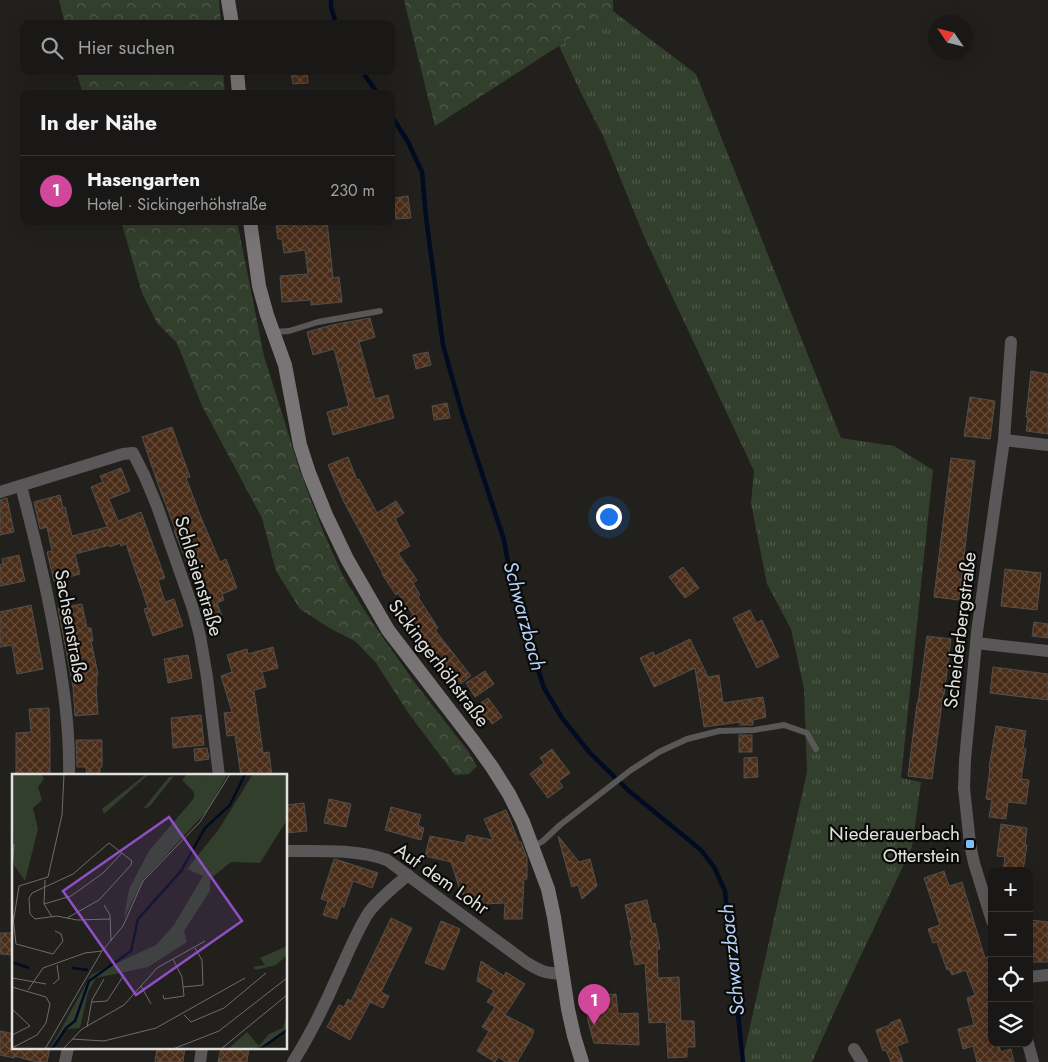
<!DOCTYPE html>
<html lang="de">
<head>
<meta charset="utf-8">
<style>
	body { margin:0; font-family:Jost,sans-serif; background:#262523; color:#f1f3f6 }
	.controls { position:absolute; right:15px; bottom:15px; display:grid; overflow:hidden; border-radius:10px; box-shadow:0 5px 20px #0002 }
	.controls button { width:45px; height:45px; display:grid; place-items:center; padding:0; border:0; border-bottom:1px solid #373735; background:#191816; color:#f1f3f6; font:25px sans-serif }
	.compass { position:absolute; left:928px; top:15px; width:45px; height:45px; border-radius:50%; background:#191816; box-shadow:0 5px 20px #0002; rotate:305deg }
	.you { position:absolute; left:608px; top:516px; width:18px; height:18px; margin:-12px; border:4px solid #fff; border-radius:50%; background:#1a73e8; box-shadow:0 0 0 8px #1a73e833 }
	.badge { display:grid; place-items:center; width:32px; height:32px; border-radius:50%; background:#7dbef9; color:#fff; font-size:16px; font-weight:700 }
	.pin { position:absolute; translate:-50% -41px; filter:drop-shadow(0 1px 2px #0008) }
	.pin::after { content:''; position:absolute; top:26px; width:18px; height:15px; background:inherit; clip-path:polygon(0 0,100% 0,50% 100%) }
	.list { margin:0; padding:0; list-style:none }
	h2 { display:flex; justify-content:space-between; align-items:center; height:65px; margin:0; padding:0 20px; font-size:21px }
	h2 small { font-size:16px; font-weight:400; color:#9fa0a1 }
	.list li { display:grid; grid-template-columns:32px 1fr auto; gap:15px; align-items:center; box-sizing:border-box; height:70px; padding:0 20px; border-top:1px solid #373735 }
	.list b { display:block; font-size:19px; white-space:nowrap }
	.list p { margin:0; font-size:16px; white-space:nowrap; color:#9fa0a1 }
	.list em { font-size:16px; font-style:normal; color:#9fa0a1 }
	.icon { flex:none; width:28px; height:28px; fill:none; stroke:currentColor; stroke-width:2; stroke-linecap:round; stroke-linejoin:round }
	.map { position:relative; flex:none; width:1048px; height:1062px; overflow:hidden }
	.search { position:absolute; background:#191816; box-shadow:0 5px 20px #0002; left:20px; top:20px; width:375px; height:55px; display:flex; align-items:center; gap:12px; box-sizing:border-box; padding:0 18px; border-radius:10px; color:#9fa0a1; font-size:19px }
	.panel { position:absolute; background:#191816; box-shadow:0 5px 20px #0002; left:20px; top:90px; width:375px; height:135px; border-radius:10px }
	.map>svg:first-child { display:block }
</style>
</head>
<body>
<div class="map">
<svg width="1048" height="1062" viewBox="0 0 1048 1062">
	<defs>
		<pattern id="grass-tufts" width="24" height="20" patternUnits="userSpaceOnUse" patternTransform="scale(1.25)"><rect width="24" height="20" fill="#333f2d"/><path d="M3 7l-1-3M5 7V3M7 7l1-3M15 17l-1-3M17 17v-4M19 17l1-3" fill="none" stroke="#505a4b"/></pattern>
		<pattern id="forest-crowns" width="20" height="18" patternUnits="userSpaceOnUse" patternTransform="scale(1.25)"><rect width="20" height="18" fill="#333f2d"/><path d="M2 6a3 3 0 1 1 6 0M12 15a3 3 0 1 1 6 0" fill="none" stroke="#505a4b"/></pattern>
		<pattern id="building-cross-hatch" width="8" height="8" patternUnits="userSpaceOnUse" patternTransform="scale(1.25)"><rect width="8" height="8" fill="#4a2d19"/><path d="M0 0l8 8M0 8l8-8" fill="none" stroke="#644b3a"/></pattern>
	</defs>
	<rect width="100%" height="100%" fill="#21201d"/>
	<path fill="url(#grass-tufts)" d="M 613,11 L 696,74 L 841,438 L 894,446 L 933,470 L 901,778 L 921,782 L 912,847 L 832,1017 L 812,1062 L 742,1062 L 807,772 L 804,689 L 791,629 L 767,584 L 751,503 L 754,471 L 643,234 L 603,136 L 581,93 L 559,46 Z"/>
	<g fill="url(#forest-crowns)">
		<path d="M 59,0 L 219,0 L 221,24 L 65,24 Z"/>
		<path d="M 404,0 L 613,0 L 613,11 L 435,126 Z"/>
		<path d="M 76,71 L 223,71 L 225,94 L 83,94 Z"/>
		<path d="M 121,221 L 237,221 L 264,356 L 300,471 L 323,531 L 343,576 L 370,619 L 415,683 L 468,751 L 477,766 L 469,774 L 455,775 L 409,714 L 376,663 L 355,641 L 331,629 L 300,609 L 276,571 L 262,518 L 202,406 L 177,343 L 157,323 L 142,293 Z"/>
	</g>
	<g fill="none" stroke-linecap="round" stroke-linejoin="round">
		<g stroke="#010c23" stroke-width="4.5">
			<path d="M 331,0 L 331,7 L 336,24"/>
			<path d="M 362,71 L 378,94"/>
			<path d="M 391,115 L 408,142 L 422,172 L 426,217 L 443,345 L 462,413 L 504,540 L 513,591 L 544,688 L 562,718 L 590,753 L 629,791 L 701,850 L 714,867 L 725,891 L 743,1062"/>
		</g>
	</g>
	<g fill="url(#building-cross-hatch)" stroke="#524f4c">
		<path d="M 291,71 L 307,71 L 308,83 L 293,84 Z"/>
		<path d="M 408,196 L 411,218 L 396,219 L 394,198 Z"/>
		<path d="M 307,221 L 327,221 L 333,278 L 339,277 L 342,302 L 311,305 L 311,300 L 282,302 L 280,276 L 308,274 L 305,250 L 284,253 L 282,239 L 278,239 L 276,226 Z"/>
		<path d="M 370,318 L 375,337 L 359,342 L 375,399 L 388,395 L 394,418 L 333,435 L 327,412 L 349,406 L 334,349 L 313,355 L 307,332 L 332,325 Z"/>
		<path d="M 428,352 L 431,365 L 416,369 L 413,355 Z"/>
		<path d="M 1031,371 L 1048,374 L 1048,434 L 1026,431 L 1028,418 L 1026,417 Z"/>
		<path d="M 970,397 L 995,401 L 990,439 L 964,436 Z"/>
		<path d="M 447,403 L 450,418 L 434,420 L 432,406 Z"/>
		<path d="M 172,427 L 190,477 L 186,478 L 202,520 L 220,562 L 226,559 L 237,588 L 222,594 L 224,600 L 217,603 L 222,616 L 210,621 L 177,538 L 174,531 L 176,531 L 159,487 L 142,437 Z"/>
		<path d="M 348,457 L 357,480 L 359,479 L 377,513 L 396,501 L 404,513 L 395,519 L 410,546 L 398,553 L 417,580 L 413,583 L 420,595 L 418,597 L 438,628 L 435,630 L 471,676 L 455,688 L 429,655 L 406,620 L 413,615 L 398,593 L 396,595 L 382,574 L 383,574 L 344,502 L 328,465 Z"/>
		<path d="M 951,458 L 975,461 L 959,600 L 934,597 Z"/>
		<path d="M 121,468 L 130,491 L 109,499 L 118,521 L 141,512 L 165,578 L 158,580 L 165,602 L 174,599 L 183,626 L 153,636 L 144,609 L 148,608 L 126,544 L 121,546 L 120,543 L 110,547 L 110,545 L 75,554 L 80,574 L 54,581 L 47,552 L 52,551 L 47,527 L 40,529 L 34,502 L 60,495 L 63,508 L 65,507 L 72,536 L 107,527 L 91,487 L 103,482 L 100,476 Z"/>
		<path d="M 7,498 L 14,532 L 0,535 L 0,500 Z"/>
		<path d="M 19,555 L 25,581 L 0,586 L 0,565 L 3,564 L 2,559 Z"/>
		<path d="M 683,567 L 699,588 L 685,598 L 669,577 Z"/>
		<path d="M 1005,569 L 1041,573 L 1037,610 L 1001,606 Z"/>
		<path d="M 82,604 L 87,628 L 91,628 L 93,641 L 91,641 L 98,674 L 97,674 L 97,686 L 96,686 L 98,714 L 75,716 L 73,687 L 58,608 Z"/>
		<path d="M 31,605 L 43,669 L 17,674 L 12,645 L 0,647 L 0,612 Z"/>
		<path d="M 750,610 L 756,623 L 762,620 L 779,657 L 757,668 L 733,618 Z"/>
		<path d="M 1034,622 L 1048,624 L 1048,638 L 1032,636 Z"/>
		<path d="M 927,636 L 951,639 L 944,695 L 943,695 L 932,779 L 908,776 L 917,703 L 918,703 Z"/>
		<path d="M 690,639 L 708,677 L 719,675 L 723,703 L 763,697 L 766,717 L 753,720 L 753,725 L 740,725 L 740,722 L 704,727 L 695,668 L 654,687 L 640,658 L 653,652 L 655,656 Z"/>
		<path d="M 273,647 L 278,668 L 262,672 L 266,687 L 254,690 L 263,753 L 269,752 L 272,776 L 241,776 L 235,735 L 227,736 L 224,713 L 232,712 L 221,676 L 232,672 L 227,655 L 247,649 L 248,654 Z"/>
		<path d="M 188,655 L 192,678 L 168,683 L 164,659 Z"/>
		<path d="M 993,667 L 1048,674 L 1048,700 L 990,693 Z"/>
		<path d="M 485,671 L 494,684 L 475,697 L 466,683 Z"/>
		<path d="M 488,698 L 502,717 L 492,724 L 489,719 L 482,724 L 472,709 Z"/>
		<path d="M 49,708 L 50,739 L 50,776 L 16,776 L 16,733 L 31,732 L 29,709 Z"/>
		<path d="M 201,715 L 204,745 L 173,748 L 171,718 Z"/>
		<path d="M 996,726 L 1026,731 L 1023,748 L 1026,749 L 1021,779 L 1029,780 L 1026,804 L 1008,802 L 1006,819 L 989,817 L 992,800 L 986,799 L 990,768 L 989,768 Z"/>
		<rect x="739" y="735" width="13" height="17"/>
		<path d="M 76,740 L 102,740 L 102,767 L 100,767 L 100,776 L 87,776 L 86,767 L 77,767 Z"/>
		<path d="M 207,748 L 209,759 L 195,761 L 194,749 Z"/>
		<path d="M 552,749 L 570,773 L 559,781 L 563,787 L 548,798 L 530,774 L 544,763 L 540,758 Z"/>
		<path d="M 757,757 L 758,777 L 744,778 L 744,758 Z"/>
		<path d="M 329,799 L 351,804 L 346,827 L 324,823 Z"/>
		<path d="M 304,803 L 307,831 L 286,833 L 286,805 Z"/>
		<path d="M 391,807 L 421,815 L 418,826 L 424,828 L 421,840 L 385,830 Z"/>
		<path d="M 506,810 L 519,842 L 521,842 L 527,858 L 527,879 L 524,879 L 522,919 L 504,919 L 505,903 L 483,904 L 483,899 L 475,900 L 474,895 L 461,894 L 451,862 L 425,856 L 430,836 L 465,843 L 467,835 L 493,840 L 484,819 Z"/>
		<path d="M 1001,824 L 1027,828 L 1025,845 L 1027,845 L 1023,871 L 1003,871 L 1005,857 L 997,856 Z"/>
		<path d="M 558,836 L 579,862 L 590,859 L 597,886 L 582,899 L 578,885 L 572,887 Z"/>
		<path d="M 334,859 L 338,860 L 378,873 L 372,888 L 353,881 L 344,907 L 341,906 L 337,919 L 323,915 L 328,901 L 321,899 Z"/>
		<path d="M 944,871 L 949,886 L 962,882 L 985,958 L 988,957 L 992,968 L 992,1046 L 998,1044 L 1001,1052 L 1011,1049 L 1014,1062 L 977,1062 L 973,1046 L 963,1049 L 958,1029 L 974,1025 L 967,998 L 975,995 L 966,970 L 952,975 L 949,969 L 947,970 L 937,942 L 933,943 L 928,929 L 940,925 L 924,878 Z"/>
		<path d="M 647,900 L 652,924 L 655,923 L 660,949 L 657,949 L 658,978 L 679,977 L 681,1021 L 694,1021 L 695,1047 L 687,1047 L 687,1057 L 668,1058 L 666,1022 L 649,1023 L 645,963 L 635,965 L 630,941 L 632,940 L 625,905 Z"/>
		<path d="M 391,918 L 412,928 L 381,992 L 389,996 L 383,1008 L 370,1002 L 350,1040 L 327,1027 L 339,1005 L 344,1007 L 348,999 L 351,1001 Z"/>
		<path d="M 1031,920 L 1048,922 L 1048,962 L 1029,962 L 1029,921 L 1031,921 Z"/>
		<path d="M 441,921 L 460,929 L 444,970 L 425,963 Z"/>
		<path d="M 0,933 L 14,933 L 14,955 L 0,954 Z"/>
		<path d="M 481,961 L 504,976 L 506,972 L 525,984 L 505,1015 L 534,1030 L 532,1037 L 517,1062 L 506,1062 L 498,1057 L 495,1062 L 477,1051 L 489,1031 L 482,1027 L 495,1007 L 487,1002 L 494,991 L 477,981 Z"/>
		<path d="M 616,994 L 618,1014 L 638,1013 L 639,1045 L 594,1043 L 588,1021 L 587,996 Z"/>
		<path d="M 900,1019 L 908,1042 L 897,1046 L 903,1062 L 891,1062 L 886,1050 L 883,1051 L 876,1030 L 890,1025 L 890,1023 Z"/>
		<path d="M 0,1031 L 14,1034 L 14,1048 L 50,1048 L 47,1062 L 37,1062 L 14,1056 L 14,1058 L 0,1055 Z"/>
		<path d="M 157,1048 L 185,1048 L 183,1062 L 155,1062 Z"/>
		<path d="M 221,1048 L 249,1048 L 247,1062 L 218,1062 Z"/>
	</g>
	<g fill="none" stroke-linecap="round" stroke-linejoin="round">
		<g stroke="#595757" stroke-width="6">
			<path d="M 273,332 L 289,331 L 318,322 L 380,311"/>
			<path d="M 533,847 L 543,841 L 560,825 L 631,770 L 659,752 L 687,739 L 719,731 L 754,730 L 784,725 L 807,733 L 816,749"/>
		</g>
		<g stroke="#595757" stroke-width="12">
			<path d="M 1004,440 L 1048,445"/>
			<path d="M 21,486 C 34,535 46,585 55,635 C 63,682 70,728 69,776"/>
			<path d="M 0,492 L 123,454 L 133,453 L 145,477 L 157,506 L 193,609 L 200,636 L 207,677 L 219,776"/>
			<path d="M 976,643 L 1048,651"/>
			<path d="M 286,851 C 318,851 357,849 387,860 L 527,963 C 542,972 545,973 563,974"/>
			<path d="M 992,921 L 974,863 L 970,844 L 964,788 L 965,760 L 977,632 L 1004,440 L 1011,342"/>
			<path d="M 1029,977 L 1048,975"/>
			<path d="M 1028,1043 L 1033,1062"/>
			<path d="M 854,1049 L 862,1062"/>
			<path d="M 65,1062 L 68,1048"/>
			<path d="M 200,1062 L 202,1048"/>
			<path d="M 293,1062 C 310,1035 324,1007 337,977 C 347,956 356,932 369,912 C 380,898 394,887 408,875"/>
		</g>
		<g stroke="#797576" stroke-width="14">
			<path d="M 228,0 L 232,24"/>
			<path d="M 237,71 L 239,94"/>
			<path d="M 250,221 L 259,286 L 267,315 L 285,365 L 300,445 L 309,473 L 326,515 L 347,559 L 388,630 L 474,742 L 492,767 L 509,794 L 523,822 L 548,889 L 554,917 L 568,1009 L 574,1036 L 582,1062"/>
		</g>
	</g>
	<rect fill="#7dbef9" stroke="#0a0a08" stroke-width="2" x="965" y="839" width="10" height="10" rx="2.5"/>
	<g text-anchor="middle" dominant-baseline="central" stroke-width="4.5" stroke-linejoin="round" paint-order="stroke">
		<g font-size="19" fill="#e2e1df" stroke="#0a0a08">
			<text transform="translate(199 576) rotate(73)">Schlesienstraße</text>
			<text transform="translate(71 626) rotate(80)">Sachsenstraße</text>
			<text transform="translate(960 630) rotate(-83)">Scheiderbergstraße</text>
			<text transform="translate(439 663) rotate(53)">Sickingerhöhstraße</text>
			<text transform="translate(442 879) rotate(35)">Auf dem Lohr</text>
		</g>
		<g font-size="19" fill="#e2e1df" stroke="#0a0a08" text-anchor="end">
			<text x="960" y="833">Niederauerbach<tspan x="960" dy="22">Otterstein</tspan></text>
		</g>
		<g font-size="20" font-style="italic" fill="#b4d2fc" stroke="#0a0a08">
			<text transform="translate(524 616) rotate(75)">Schwarzbach</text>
			<text transform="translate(732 960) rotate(-96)">Schwarzbach</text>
		</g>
	</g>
	<g transform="translate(12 774)">
		<rect width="275" height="275" fill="#21201d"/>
		<path d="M 134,0 L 137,0 L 92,40 L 90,35 ZM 175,0 L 194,0 L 182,18 L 170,6 ZM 191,102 L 198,105 L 198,117 L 172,157 L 175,168 L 136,193 L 84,204 L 76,218 L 68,254 L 55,255 L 38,275 L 79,201 L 144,171 L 162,151 Z" fill="#333f2d"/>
		<path d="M 0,0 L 30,0 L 32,5 L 26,13 L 30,26 L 21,34 L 26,55 L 13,107 L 2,91 ZM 194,0 L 216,0 L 194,38 L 131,106 L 112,144 L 117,115 L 137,77 L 182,24 L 182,17 ZM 241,0 L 275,0 L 275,46 L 248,89 L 219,88 L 198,105 L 175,95 L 207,55 ZM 162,2 L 138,32 L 131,35 L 157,3 ZM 275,172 L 275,181 L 264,191 L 244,196 L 241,193 L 253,191 L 248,184 ZM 275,240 L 275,256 L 250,275 L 247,272 L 257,260 L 271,254 Z" fill="#333f2d"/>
		<path d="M 235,258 L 247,272 L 243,275 L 216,275 Z" fill="#333f2d"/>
		<path fill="none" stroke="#010c23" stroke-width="2.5" d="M 0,188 L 17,194M 60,194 L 76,196M 40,275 L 54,254 L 63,247 L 77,207 L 119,177 L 126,145 L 169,97 L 193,54 L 218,31 L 233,0M 248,275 L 275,256"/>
		<path fill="none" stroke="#6e6d6b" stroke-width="1" d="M 0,100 L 2,70M 33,106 L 32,130 L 40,143M 32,130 L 59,122 L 91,99 L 110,79M 92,131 L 98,141 L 99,167M 0,134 L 4,170 L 41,180M 55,144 L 87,126 L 119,91 L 120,87 L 97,69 L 61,100 L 20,119 L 17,124 L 18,140 L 23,145 L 45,142 L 65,146 L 98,145M 1,150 L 7,112 L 36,103 L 50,41 L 52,0M 41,180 L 51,167 L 49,160 L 43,157M 0,204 L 34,210M 41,210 L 47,205 L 45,191M 129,212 L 139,230M 0,213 L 34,223 L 38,230 L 34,249 L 25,261 L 0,274M 171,213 L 191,211 L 190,186 L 183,174M 16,216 L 31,194 L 73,179 L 90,177M 151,221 L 152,225 L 172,222 L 170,203 L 161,185M 80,228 L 95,227 L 112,201M 0,235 L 18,252 L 0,261M 172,241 L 179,248 L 212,234 L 254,199M 75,253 L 80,226 L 92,205M 60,265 L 92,267 L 144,254 L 233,204M 33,275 L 90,177 L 111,152 L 131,107 L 188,48 L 218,0M 51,275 L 70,255 L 112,231 L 145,194 L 193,167M 161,275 L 207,257 L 275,204M 209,275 L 275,221"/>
		<path fill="#9050c5" fill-opacity="0.15" stroke="#9050c5" stroke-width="2.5" d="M 157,43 L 230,147 L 124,221 L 51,117 Z"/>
		<rect width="275" height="275" fill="none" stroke="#e2e1df" stroke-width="2.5"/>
	</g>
</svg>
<div class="controls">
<button>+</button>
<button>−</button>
<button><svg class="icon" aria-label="locate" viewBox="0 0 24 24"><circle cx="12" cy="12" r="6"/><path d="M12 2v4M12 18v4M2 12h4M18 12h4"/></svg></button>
<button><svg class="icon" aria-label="layers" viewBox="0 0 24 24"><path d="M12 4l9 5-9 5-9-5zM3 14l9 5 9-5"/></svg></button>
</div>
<svg class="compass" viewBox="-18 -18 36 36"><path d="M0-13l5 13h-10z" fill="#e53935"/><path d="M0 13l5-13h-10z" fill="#9fa0a1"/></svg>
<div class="you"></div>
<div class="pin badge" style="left:594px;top:1025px;background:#d1479c">1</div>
<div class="search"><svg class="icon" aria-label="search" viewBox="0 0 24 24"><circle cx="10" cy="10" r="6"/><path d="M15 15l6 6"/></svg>Hier suchen</div>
<section class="panel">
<h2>In der Nähe<small></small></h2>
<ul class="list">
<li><span class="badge" style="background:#d1479c">1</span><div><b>Hasengarten</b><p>Hotel · Sickingerhöhstraße</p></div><em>230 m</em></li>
</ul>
</section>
</div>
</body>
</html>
